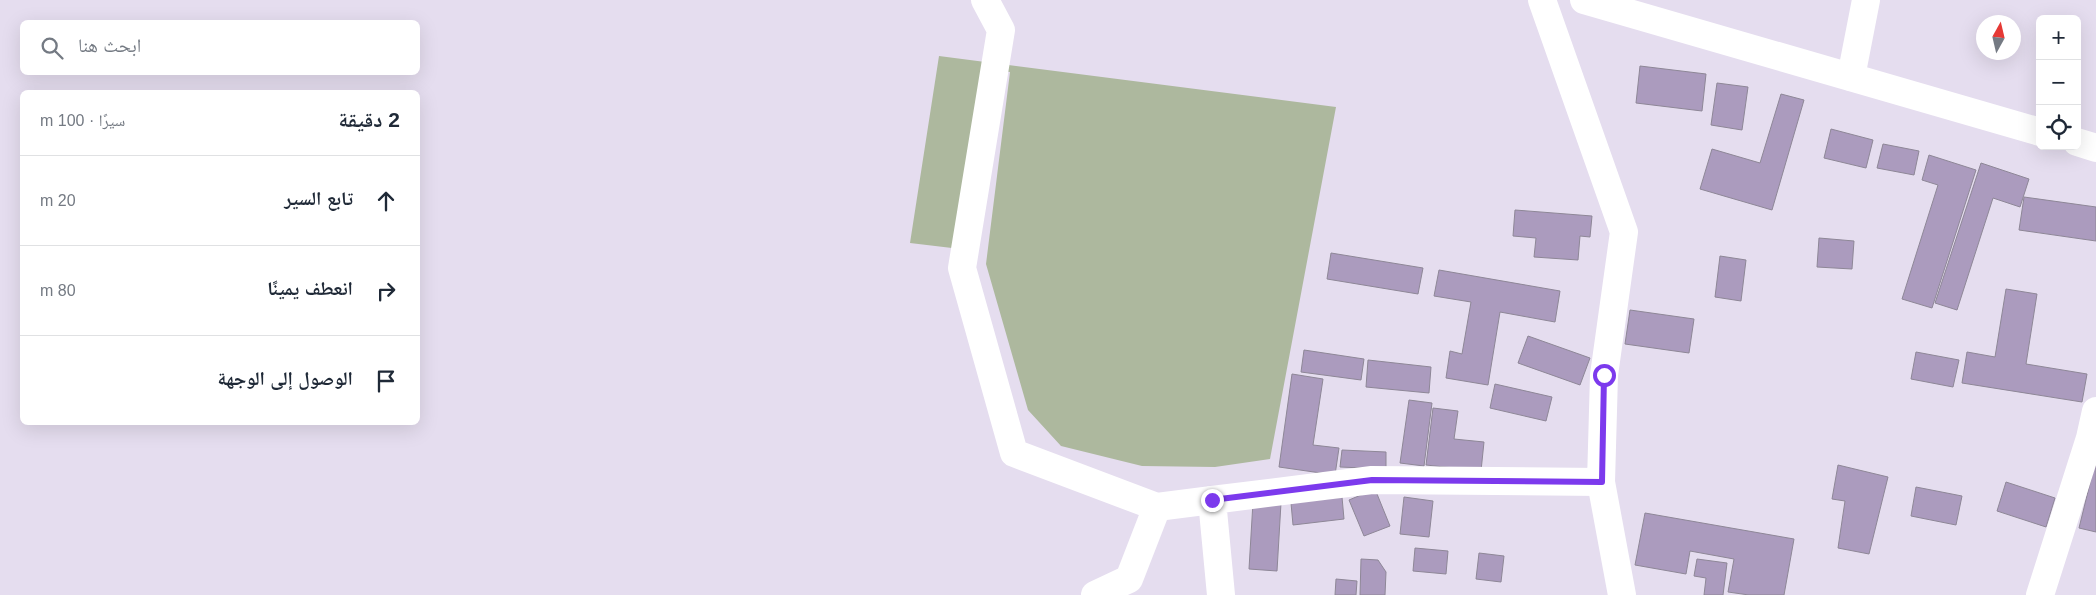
<!DOCTYPE html>
<html lang="ar">
<head>
<meta charset="utf-8">
<style>
	body { margin:0; font-family:Helvetica,"Noto Naskh Arabic",sans-serif; background:#f6f6f7; color:#1f2937; direction:rtl }
	.controls { position:absolute; right:15px; top:15px; display:grid; overflow:hidden; border-radius:8px; box-shadow:0 5px 20px #0002 }
	.controls button { width:45px; height:45px; display:grid; place-items:center; padding:0; border:0; border-bottom:1px solid #e0e1e3; background:#fff; color:#1f2937; font:25px sans-serif }
	.compass { position:absolute; left:1976px; top:15px; width:45px; height:45px; border-radius:50%; background:#fff; box-shadow:0 5px 20px #0002; rotate:8deg }
	.stop { position:absolute; width:15px; height:15px; margin:-11px; border:4px solid #7c3aed; border-radius:50%; background:#fff }
	.stop.end { background:#7c3aed; border-color:#fff; box-shadow:0 1px 5px #0008 }
	.list { margin:0; padding:0; list-style:none }
	h2 { display:flex; justify-content:space-between; align-items:center; height:65px; margin:0; padding:0 20px; font-size:21px }
	h2 small { font-size:16px; font-weight:400; color:#747a83 }
	.list li { display:grid; grid-template-columns:32px 1fr auto; gap:15px; align-items:center; box-sizing:border-box; height:90px; padding:0 20px; border-top:1px solid #e0e1e3 }
	.list b { display:block; font-size:19px; white-space:nowrap }
	.list em { font-size:16px; font-style:normal; color:#747a83 }
	.icon { flex:none; width:28px; height:28px; fill:none; stroke:currentColor; stroke-width:2; stroke-linecap:round; stroke-linejoin:round }
	.map { position:relative; flex:none; width:2096px; height:595px; overflow:hidden; direction:ltr }
	.search { position:absolute; background:#fff; box-shadow:0 5px 20px #0002; left:20px; top:20px; width:400px; height:55px; display:flex; align-items:center; gap:12px; box-sizing:border-box; padding:0 18px; border-radius:8px; color:#747a83; font-size:19px }
	.panel { position:absolute; background:#fff; box-shadow:0 5px 20px #0002; left:20px; top:90px; width:400px; height:335px; border-radius:8px; direction:rtl }
	.map>svg:first-child { display:block }
</style>
</head>
<body>
<div class="map">
<svg width="2096" height="595" viewBox="0 0 2096 595">
	<rect width="100%" height="100%" fill="#e5ddef"/>
	<path fill="#adb89e" d="M 939,56 L 1336,107 L 1270,459 L 1215,467 L 1142,466 L 1061,446 L 1028,410 L 986,264 L 1010,72 L 983,69 L 952,248 L 910,243 Z"/>
	<g fill="#ab9bbe" stroke="#8e8797">
		<path d="M 1640,66 L 1706,74 L 1702,111 L 1636,103 Z"/>
		<path d="M 1717,83 L 1748,87 L 1742,130 L 1711,125 Z"/>
		<path d="M 1781,94 L 1804,100 L 1772,210 L 1700,189 L 1712,149 L 1760,163 Z"/>
		<path d="M 1831,129 L 1873,140 L 1866,168 L 1824,158 Z"/>
		<path d="M 1883,144 L 1919,151 L 1914,175 L 1877,168 Z"/>
		<path d="M 1929,155 L 1976,170 L 1932,308 L 1902,299 L 1938,185 L 1922,180 Z"/>
		<path d="M 1981,163 L 2029,179 L 2020,207 L 1993,198 L 1957,310 L 1935,303 Z"/>
		<path d="M 2024,197 L 2096,207 L 2096,241 L 2019,230 Z"/>
		<path d="M 1515,210 L 1592,216 L 1590,237 L 1580,236 L 1578,260 L 1534,257 L 1536,238 L 1513,236 Z"/>
		<path d="M 1819,238 L 1854,241 L 1852,269 L 1817,267 Z"/>
		<path d="M 1331,253 L 1423,268 L 1418,294 L 1327,279 Z"/>
		<path d="M 1720,256 L 1746,260 L 1741,301 L 1715,297 Z"/>
		<path d="M 1439,270 L 1560,291 L 1555,322 L 1500,312 L 1488,385 L 1446,378 L 1450,351 L 1462,354 L 1471,302 L 1434,296 Z"/>
		<path d="M 2006,289 L 2037,294 L 2026,364 L 2087,374 L 2082,402 L 1962,383 L 1967,352 L 1995,357 Z"/>
		<path d="M 1630,310 L 1694,319 L 1689,353 L 1625,344 Z"/>
		<path d="M 1528,336 L 1590,358 L 1580,385 L 1518,363 Z"/>
		<path d="M 1304,350 L 1364,359 L 1361,380 L 1301,372 Z"/>
		<path d="M 1916,352 L 1959,360 L 1953,387 L 1911,379 Z"/>
		<path d="M 1368,360 L 1431,367 L 1429,393 L 1366,387 Z"/>
		<path d="M 1292,374 L 1323,379 L 1313,445 L 1339,448 L 1335,475 L 1279,467 Z"/>
		<path d="M 1495,384 L 1552,397 L 1546,421 L 1490,408 Z"/>
		<path d="M 1409,400 L 1432,403 L 1424,466 L 1400,463 Z"/>
		<path d="M 1433,408 L 1458,411 L 1454,439 L 1484,442 L 1481,471 L 1426,465 Z"/>
		<path d="M 1342,450 L 1386,452 L 1386,469 L 1340,467 Z"/>
		<path d="M 2096,459 L 2096,532 L 2079,528 Z"/>
		<path d="M 1838,465 L 1888,477 L 1869,554 L 1838,548 L 1845,501 L 1832,499 Z"/>
		<path d="M 2006,482 L 2055,498 L 2046,527 L 1997,511 Z"/>
		<path d="M 1916,487 L 1962,496 L 1956,525 L 1911,516 Z"/>
		<path d="M 1375,489 L 1390,526 L 1364,536 L 1349,500 Z"/>
		<path d="M 1342,497 L 1344,519 L 1293,525 L 1291,503 Z"/>
		<path d="M 1404,497 L 1433,501 L 1429,537 L 1400,534 Z"/>
		<path d="M 1253,502 L 1281,503 L 1277,571 L 1249,569 Z"/>
		<path d="M 1645,513 L 1794,539 L 1784,595 L 1749,595 L 1728,592 L 1734,559 L 1690,551 L 1686,574 L 1635,565 Z"/>
		<path d="M 1415,548 L 1448,551 L 1446,574 L 1413,571 Z"/>
		<path d="M 1479,553 L 1504,556 L 1501,582 L 1476,579 Z"/>
		<path d="M 1361,559 L 1378,560 L 1386,572 L 1385,595 L 1360,595 Z"/>
		<path d="M 1697,559 L 1727,563 L 1723,595 L 1704,595 L 1706,578 L 1694,576 Z"/>
		<path d="M 1336,579 L 1357,581 L 1356,595 L 1335,595 Z"/>
	</g>
	<g fill="none" stroke-linecap="round" stroke-linejoin="round">
		<g stroke="#fff" stroke-width="28">
			<path d="M 985,0 L 1001,30 L 962,268 L 1014,453 L 1157,507 L 1212,500"/>
			<path d="M 1584,0 L 2040,132"/>
			<path d="M 1851,77 L 1866,0"/>
			<path d="M 2077,142 L 2096,148"/>
			<path d="M 1601,482 L 1622,595"/>
			<path d="M 1095,595 L 1129,579 L 1157,507"/>
			<path d="M 1221,595 L 1212,500 L 1372,480 L 1601,482 L 1604,375 L 1624,232 L 1542,0"/>
			<path d="M 2040,595 L 2090,438 L 2096,411"/>
		</g>
	</g>
	<g fill="none" stroke-linecap="round" stroke-linejoin="round">
		<path stroke="#7c3aed" stroke-width="6" d="M 1212,500 L 1372,480 L 1602,482 L 1604,375"/>
	</g>
</svg>
<div class="controls">
<button>+</button>
<button>−</button>
<button><svg class="icon" aria-label="locate" viewBox="0 0 24 24"><circle cx="12" cy="12" r="6"/><path d="M12 2v4M12 18v4M2 12h4M18 12h4"/></svg></button>
</div>
<svg class="compass" viewBox="-18 -18 36 36"><path d="M0-13l5 13h-10z" fill="#e53935"/><path d="M0 13l5-13h-10z" fill="#747a83"/></svg>
<div class="stop" style="left:1604px;top:375px"></div>
<div class="stop end" style="left:1212px;top:500px"></div>
<div class="search"><svg class="icon" aria-label="search" viewBox="0 0 24 24"><circle cx="10" cy="10" r="6"/><path d="M15 15l6 6"/></svg>ابحث هنا</div>
<section class="panel">
<h2>2 دقيقة<small>سيرًا · 100 m</small></h2>
<ul class="list">
<li><svg class="icon" aria-label="ahead" viewBox="0 0 24 24"><path d="M12 20V5M6 11l6-6 6 6"/></svg><div><b>تابع السير</b></div><em>20 m</em></li>
<li><svg class="icon" aria-label="right" viewBox="0 0 24 24"><path d="M7 20v-9h11M14 6l5 5-5 5"/></svg><div><b>انعطف يمينًا</b></div><em>80 m</em></li>
<li><svg class="icon" aria-label="arrive" viewBox="0 0 24 24"><path d="M6 21V4h12l-3 4 3 4H6"/></svg><div><b>الوصول إلى الوجهة</b></div></li>
</ul>
</section>
</div>
</body>
</html>
